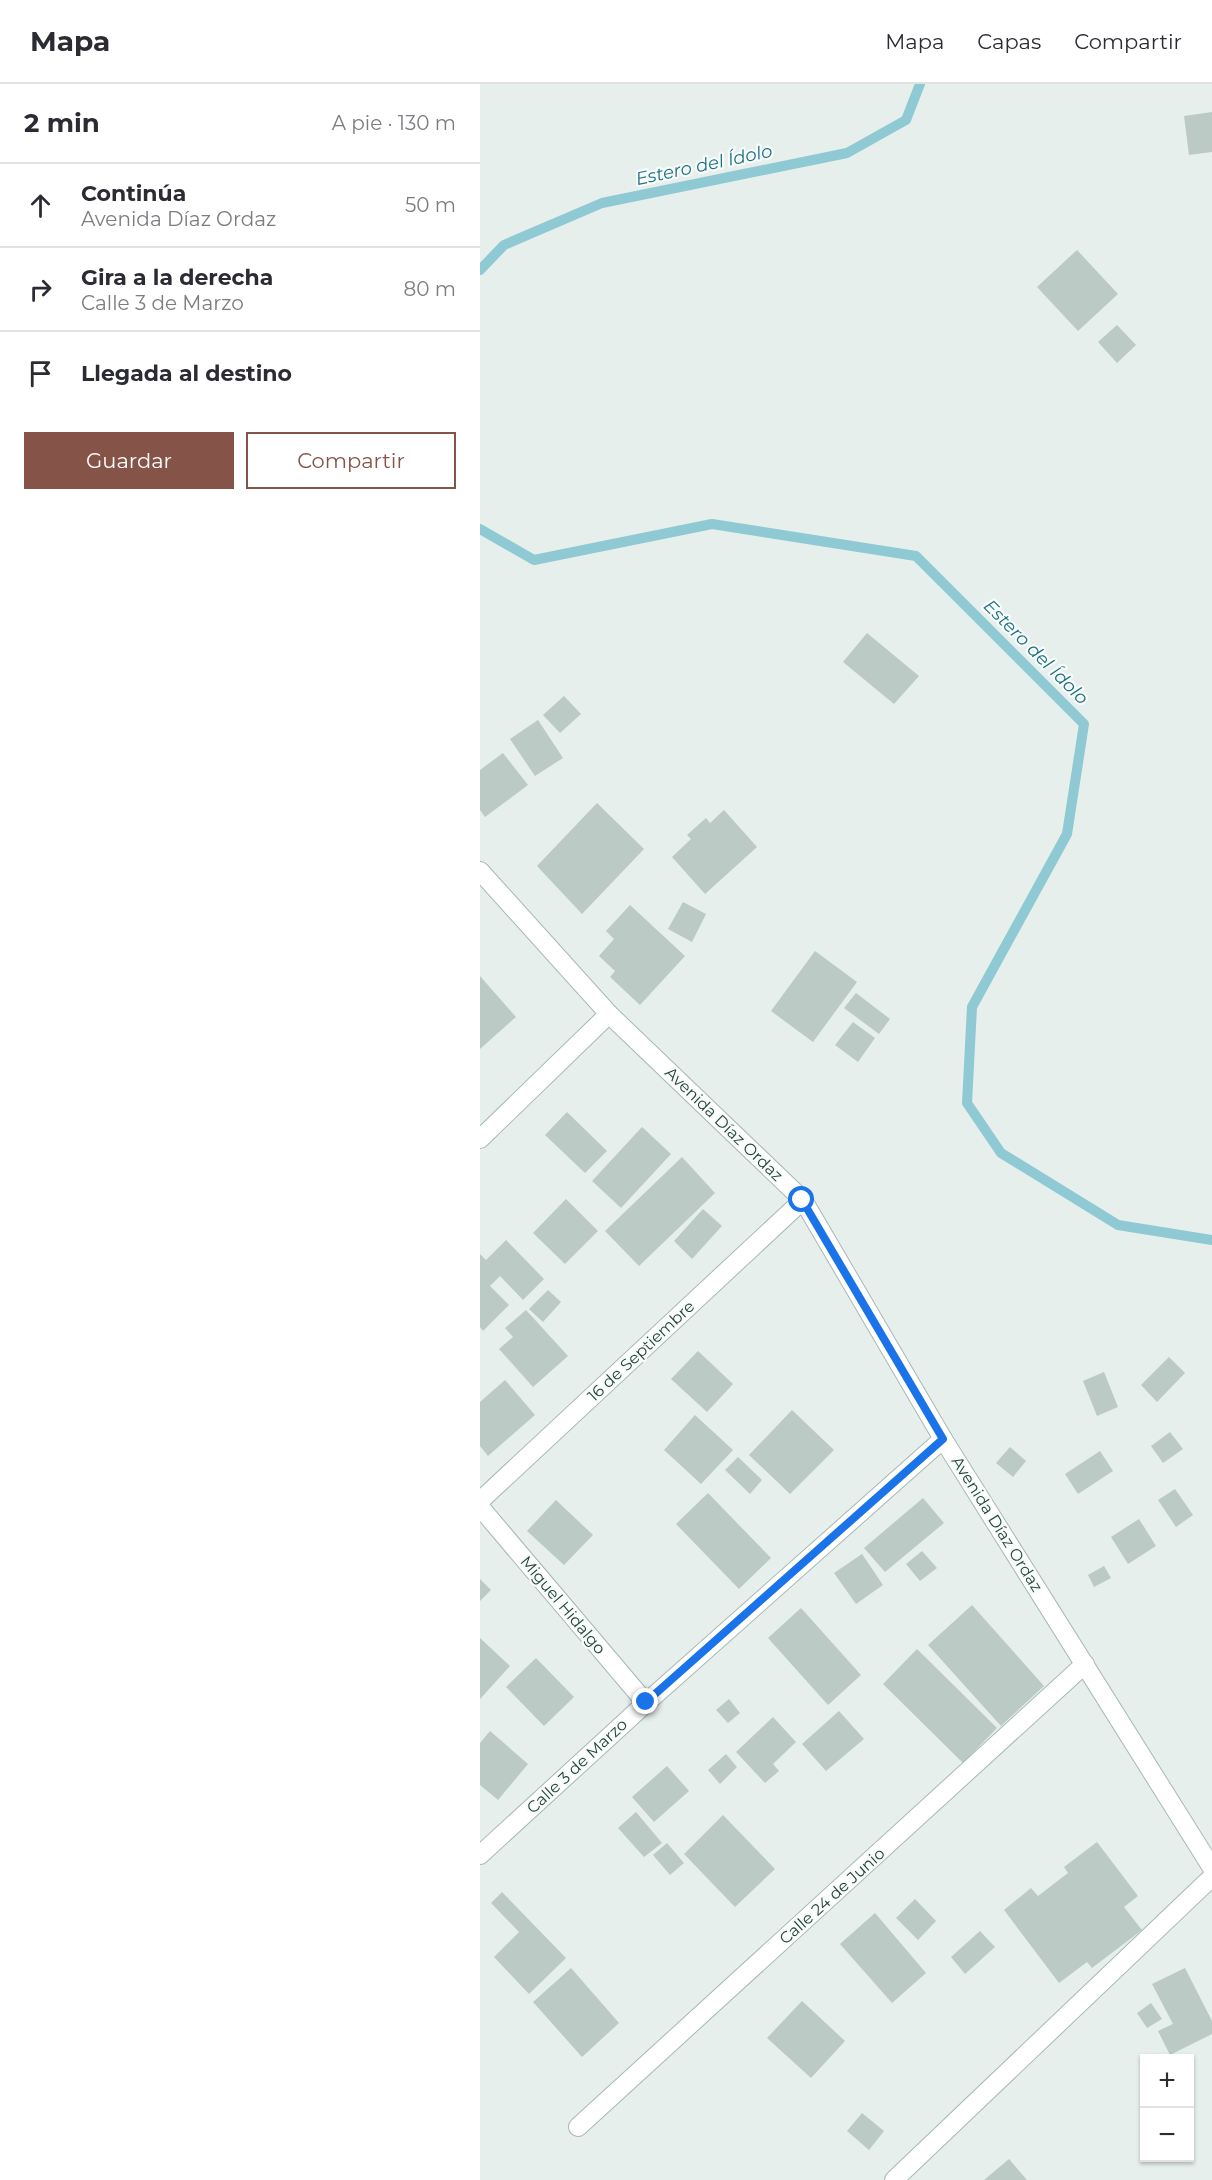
<!DOCTYPE html>
<html lang="es">
<head>
<meta charset="utf-8">
<style>
	body { margin:0; font-family:Montserrat,sans-serif; background:#f7f7f7; color:#2b2b33 }
	.controls { position:absolute; right:18px; bottom:18px; display:grid; overflow:hidden; border-radius:0px; box-shadow:0 2px 4px #0004 }
	.controls button { width:54px; height:54px; display:grid; place-items:center; padding:0; border:0; border-bottom:2px solid #e1e1e2; background:#fff; color:#2b2b33; font:30px sans-serif }
	.stop { position:absolute; width:18px; height:18px; margin:-14px; border:4px solid #1a73e8; border-radius:50%; background:#fff }
	.stop.end { background:#1a73e8; border-color:#fff; box-shadow:0 2px 6px #0008 }
	.list { margin:0; padding:0; list-style:none }
	h2 { display:flex; justify-content:space-between; align-items:center; height:78px; margin:0; padding:0 24px; font-size:26px }
	h2 small { font-size:20px; font-weight:400; color:#7c7c81 }
	.list li { display:grid; grid-template-columns:39px 1fr auto; gap:18px; align-items:center; box-sizing:border-box; height:84px; padding:0 24px; border-top:2px solid #e1e1e2 }
	.list b { display:block; font-size:22px; white-space:nowrap }
	.list p { margin:0; font-size:20px; white-space:nowrap; color:#7c7c81 }
	.list em { font-size:20px; font-style:normal; color:#7c7c81 }
	.actions { display:flex; gap:12px; padding:18px 24px }
	.actions a { flex:1; padding:14px 0; border:2px solid #855347; border-radius:0px; text-align:center; font-size:21px; color:#855347 }
	.actions .main { background:#855347; color:#fff }
	.icon { flex:none; width:33px; height:33px; fill:none; stroke:currentColor; stroke-width:2; stroke-linecap:round; stroke-linejoin:round }
	.map { position:relative; flex:none; width:732px; height:2096px; overflow:hidden }
	header { display:flex; align-items:center; gap:36px; box-sizing:border-box; height:84px; padding:0 30px; background:#fff; border-bottom:2px solid #e1e1e2 }
	header strong { font-size:28px }
	nav { display:flex; gap:33px; margin-inline-start:auto; font-size:21px }
	main { display:flex }
	aside { flex:1; background:#fff }
	.map>svg:first-child { display:block }
</style>
</head>
<body>
<header>
<strong>Mapa</strong>
<nav><a>Mapa</a><a>Capas</a><a>Compartir</a></nav>
</header>
<main>
<aside>
<h2>2 min<small>A pie · 130 m</small></h2>
<ul class="list">
<li><svg class="icon" aria-label="ahead" viewBox="0 0 24 24"><path d="M12 20V5M6 11l6-6 6 6"/></svg><div><b>Continúa</b><p>Avenida Díaz Ordaz</p></div><em>50 m</em></li>
<li><svg class="icon" aria-label="right" viewBox="0 0 24 24"><path d="M7 20v-9h11M14 6l5 5-5 5"/></svg><div><b>Gira a la derecha</b><p>Calle 3 de Marzo</p></div><em>80 m</em></li>
<li><svg class="icon" aria-label="arrive" viewBox="0 0 24 24"><path d="M6 21V4h12l-3 4 3 4H6"/></svg><div><b>Llegada al destino</b></div></li>
</ul>
<div class="actions"><a class="main">Guardar</a><a>Compartir</a></div>
</aside>
<div class="map">
<svg width="732" height="2096" viewBox="0 0 732 2096">
	<rect width="100%" height="100%" fill="#e6efeb"/>
	<g fill="none" stroke-linecap="round" stroke-linejoin="round">
		<g stroke="#8ec9d4" stroke-width="10">
			<path d="M 0,186 L 24,161 L 122,119 L 367,69 L 426,36 L 440,0"/>
			<path d="M 0,445 L 54,476 L 232,440 L 436,472 L 604,640 L 587,750 L 492,923 L 487,1019 L 521,1069 L 638,1141 L 732,1156"/>
		</g>
	</g>
	<g fill="#bbcac4">
		<path d="M 732,28 L 732,68 L 709,71 L 704,32 Z"/>
		<path d="M 597,166 L 638,210 L 598,247 L 557,203 Z"/>
		<path d="M 637,241 L 656,261 L 637,279 L 618,258 Z"/>
		<path d="M 387,549 L 439,592 L 414,620 L 363,578 Z"/>
		<path d="M 84,612 L 101,630 L 80,649 L 63,631 Z"/>
		<path d="M 58,636 L 83,674 L 55,692 L 30,655 Z"/>
		<path d="M 23,669 L 48,701 L 5,733 L 0,726 L 0,686 Z"/>
		<path d="M 117,719 L 164,765 L 102,830 L 57,782 Z"/>
		<path d="M 244,726 L 277,763 L 225,810 L 192,773 L 211,755 L 207,751 L 226,734 L 230,739 Z"/>
		<path d="M 203,818 L 226,830 L 212,858 L 188,845 Z"/>
		<path d="M 150,821 L 205,872 L 160,921 L 130,893 L 135,887 L 119,872 L 134,855 L 126,847 Z"/>
		<path d="M 335,867 L 377,898 L 333,958 L 291,927 Z"/>
		<path d="M 0,892 L 36,933 L 0,965 Z"/>
		<path d="M 376,909 L 410,935 L 399,950 L 364,924 Z"/>
		<path d="M 373,938 L 395,954 L 378,978 L 355,961 Z"/>
		<path d="M 87,1028 L 127,1067 L 105,1089 L 65,1051 Z"/>
		<path d="M 162,1043 L 191,1070 L 141,1124 L 112,1097 Z"/>
		<path d="M 202,1073 L 235,1109 L 159,1182 L 125,1147 Z"/>
		<path d="M 86,1115 L 118,1147 L 85,1180 L 53,1149 Z"/>
		<path d="M 223,1125 L 242,1142 L 212,1175 L 194,1157 Z"/>
		<path d="M 26,1156 L 64,1195 L 43,1216 L 20,1192 L 10,1202 L 29,1221 L 3,1247 L 0,1243 L 0,1170 L 6,1176 Z"/>
		<path d="M 68,1206 L 81,1218 L 63,1238 L 49,1225 Z"/>
		<path d="M 46,1226 L 88,1272 L 53,1303 L 19,1265 L 33,1253 L 25,1244 Z"/>
		<path d="M 218,1267 L 253,1300 L 227,1328 L 191,1295 Z"/>
		<path d="M 689,1273 L 705,1289 L 677,1318 L 661,1301 Z"/>
		<path d="M 624,1288 L 638,1323 L 617,1332 L 603,1297 Z"/>
		<path d="M 25,1296 L 55,1331 L 8,1372 L 0,1362 L 0,1318 Z"/>
		<path d="M 312,1326 L 354,1366 L 310,1410 L 269,1371 Z"/>
		<path d="M 215,1331 L 253,1366 L 221,1400 L 184,1366 Z"/>
		<path d="M 690,1348 L 703,1365 L 683,1379 L 671,1362 Z"/>
		<path d="M 530,1363 L 546,1377 L 533,1393 L 516,1379 Z"/>
		<path d="M 620,1367 L 633,1387 L 598,1410 L 585,1390 Z"/>
		<path d="M 258,1373 L 282,1396 L 270,1410 L 245,1386 Z"/>
		<path d="M 695,1405 L 713,1431 L 696,1443 L 678,1416 Z"/>
		<path d="M 228,1409 L 291,1474 L 259,1505 L 196,1440 Z"/>
		<path d="M 443,1414 L 464,1439 L 405,1488 L 384,1464 Z"/>
		<path d="M 76,1416 L 113,1451 L 84,1481 L 47,1447 Z"/>
		<path d="M 659,1435 L 676,1462 L 648,1480 L 631,1453 Z"/>
		<path d="M 442,1467 L 457,1484 L 440,1497 L 426,1480 Z"/>
		<path d="M 382,1470 L 403,1501 L 376,1520 L 354,1489 Z"/>
		<path d="M 624,1482 L 631,1494 L 614,1503 L 608,1491 Z"/>
		<path d="M 0,1495 L 11,1506 L 0,1517 Z"/>
		<path d="M 492,1521 L 564,1602 L 521,1642 L 448,1561 Z"/>
		<path d="M 321,1524 L 381,1591 L 348,1621 L 288,1554 Z"/>
		<path d="M 0,1554 L 30,1582 L 0,1615 Z"/>
		<path d="M 437,1565 L 517,1644 L 483,1679 L 403,1600 Z"/>
		<path d="M 56,1574 L 94,1613 L 64,1642 L 26,1603 Z"/>
		<path d="M 249,1615 L 260,1629 L 248,1639 L 236,1626 Z"/>
		<path d="M 359,1627 L 384,1655 L 346,1687 L 322,1660 Z"/>
		<path d="M 293,1633 L 316,1658 L 293,1680 L 299,1687 L 285,1699 L 256,1668 Z"/>
		<path d="M 10,1647 L 48,1680 L 18,1716 L 0,1701 L 0,1659 Z"/>
		<path d="M 246,1670 L 257,1683 L 240,1700 L 228,1686 Z"/>
		<path d="M 187,1682 L 209,1707 L 174,1738 L 152,1713 Z"/>
		<path d="M 156,1728 L 182,1759 L 164,1773 L 138,1744 Z"/>
		<path d="M 243,1731 L 295,1785 L 255,1823 L 204,1770 Z"/>
		<path d="M 617,1758 L 658,1812 L 644,1823 L 662,1846 L 612,1884 L 607,1878 L 579,1899 L 524,1826 L 551,1804 L 558,1812 L 588,1789 L 584,1783 Z"/>
		<path d="M 187,1759 L 204,1779 L 190,1791 L 173,1771 Z"/>
		<path d="M 22,1808 L 86,1874 L 49,1910 L 14,1873 L 39,1848 L 11,1819 Z"/>
		<path d="M 435,1815 L 456,1837 L 438,1856 L 416,1834 Z"/>
		<path d="M 395,1829 L 446,1889 L 412,1919 L 360,1860 Z"/>
		<path d="M 500,1847 L 515,1863 L 485,1890 L 471,1873 Z"/>
		<path d="M 91,1884 L 139,1939 L 102,1973 L 53,1918 Z"/>
		<path d="M 705,1884 L 732,1937 L 732,1950 L 690,1971 L 678,1947 L 693,1940 L 672,1900 Z"/>
		<path d="M 322,1917 L 365,1957 L 331,1994 L 287,1954 Z"/>
		<path d="M 671,1919 L 682,1935 L 667,1944 L 657,1929 Z"/>
		<path d="M 382,2029 L 404,2047 L 389,2066 L 367,2047 Z"/>
		<path d="M 529,2075 L 547,2096 L 504,2096 Z"/>
	</g>
	<g fill="none" stroke-linecap="round" stroke-linejoin="round">
		<defs>
			<g id="minor">
				<path d="M 0,787 L 129,930 L 323,1116 L 463,1355 L 732,1784"/>
				<path d="M 0,1055 L 129,930"/>
				<path d="M 0,1417 L 323,1116"/>
				<path d="M 0,1423 L 166,1619"/>
				<path d="M 0,1771 L 166,1619 L 463,1355"/>
				<path d="M 98,2043 L 605,1580"/>
				<path d="M 414,2096 L 732,1793"/>
			</g>
		</defs>
		<use href="#minor" stroke="#a8b8b2" stroke-width="20"/>
		<use href="#minor" stroke="#fff" stroke-width="18"/>
	</g>
	<g fill="none" stroke-linecap="round" stroke-linejoin="round">
		<path stroke="#1a73e8" stroke-width="8" d="M 166,1618 L 463,1355 L 322,1116"/>
	</g>
	<g text-anchor="middle" dominant-baseline="central" stroke-width="4.5" stroke-linejoin="round" paint-order="stroke">
		<g font-size="16" fill="#24423a" stroke="#f7fbf9">
			<text transform="translate(244 1040) rotate(44)">Avenida Díaz Ordaz</text>
			<text transform="translate(161 1267) rotate(-43)">16 de Septiembre</text>
			<text transform="translate(517 1440) rotate(58)">Avenida Díaz Ordaz</text>
			<text transform="translate(83 1521) rotate(50)">Miguel Hidalgo</text>
			<text transform="translate(97 1682) rotate(-43)">Calle 3 de Marzo</text>
			<text transform="translate(352 1812) rotate(-42)">Calle 24 de Junio</text>
		</g>
		<g font-size="18" font-style="italic" fill="#1c6f80" stroke="#f7fbf9">
			<text transform="translate(224 81) rotate(-12)">Estero del Ídolo</text>
			<text transform="translate(556 568) rotate(45)">Estero del Ídolo</text>
		</g>
	</g>
</svg>
<div class="controls">
<button>+</button>
<button>−</button>
</div>
<div class="stop" style="left:322px;top:1116px"></div>
<div class="stop end" style="left:166px;top:1618px"></div>
</div>
</main>
</body>
</html>
